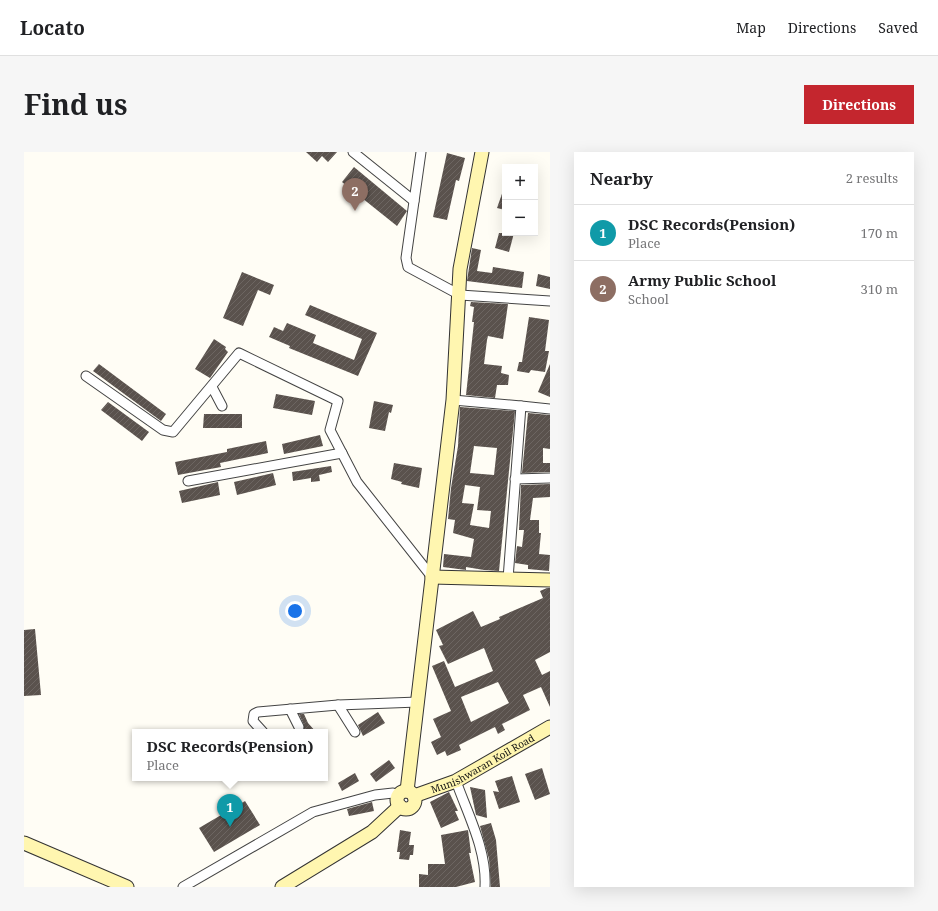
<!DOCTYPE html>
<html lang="en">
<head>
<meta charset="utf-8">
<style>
	body { margin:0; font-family:"Noto Serif",serif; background:#f6f6f6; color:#202124 }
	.controls { position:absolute; right:12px; top:12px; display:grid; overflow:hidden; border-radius:0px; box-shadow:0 4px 16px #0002 }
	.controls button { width:36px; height:36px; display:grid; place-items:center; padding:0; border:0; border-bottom:1px solid #e0e0e0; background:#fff; color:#202124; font:20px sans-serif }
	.you { position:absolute; left:271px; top:459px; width:14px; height:14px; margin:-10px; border:3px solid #fff; border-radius:50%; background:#1a73e8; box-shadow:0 0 0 6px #1a73e833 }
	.badge { display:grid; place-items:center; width:26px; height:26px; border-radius:50%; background:#c4262e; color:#fff; font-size:13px; font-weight:700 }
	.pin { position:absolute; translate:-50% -33px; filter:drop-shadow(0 1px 2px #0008) }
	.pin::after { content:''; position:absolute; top:21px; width:14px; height:12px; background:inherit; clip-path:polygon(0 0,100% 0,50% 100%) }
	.popup { position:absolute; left:108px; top:577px; width:196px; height:52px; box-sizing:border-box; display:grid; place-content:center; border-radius:0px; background:#fff; filter:drop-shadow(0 1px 3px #0005); font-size:13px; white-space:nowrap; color:#757577 }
	.popup b { font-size:15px; color:#202124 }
	.popup::after { content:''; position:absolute; left:50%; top:100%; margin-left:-8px; border:8px solid transparent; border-top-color:#fff }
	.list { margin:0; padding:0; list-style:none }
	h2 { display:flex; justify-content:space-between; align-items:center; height:52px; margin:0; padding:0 16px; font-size:17px }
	h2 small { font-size:13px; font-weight:400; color:#757577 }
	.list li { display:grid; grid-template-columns:26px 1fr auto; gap:12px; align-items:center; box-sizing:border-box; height:56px; padding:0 16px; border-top:1px solid #e0e0e0 }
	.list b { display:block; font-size:15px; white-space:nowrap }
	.list p { margin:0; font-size:13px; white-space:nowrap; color:#757577 }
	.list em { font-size:13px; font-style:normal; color:#757577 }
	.map { position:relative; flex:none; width:526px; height:735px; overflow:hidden; border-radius:0px }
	header { display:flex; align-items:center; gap:24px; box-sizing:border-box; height:56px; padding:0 20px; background:#fff; border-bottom:1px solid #e0e0e0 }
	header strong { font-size:19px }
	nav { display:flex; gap:22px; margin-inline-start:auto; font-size:14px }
	.intro { display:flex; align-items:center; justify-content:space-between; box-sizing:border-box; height:96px; padding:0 24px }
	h1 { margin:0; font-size:28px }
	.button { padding:10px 18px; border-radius:0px; background:#c4262e; color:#fff; font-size:14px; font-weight:700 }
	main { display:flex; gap:24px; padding:0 24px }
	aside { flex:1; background:#fff; border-radius:0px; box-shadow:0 4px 16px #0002 }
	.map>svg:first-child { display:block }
</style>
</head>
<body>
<header>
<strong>Locato</strong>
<nav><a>Map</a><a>Directions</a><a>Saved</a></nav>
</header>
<div class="intro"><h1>Find us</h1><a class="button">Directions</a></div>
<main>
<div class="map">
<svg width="526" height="735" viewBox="0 0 526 735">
	<defs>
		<pattern id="building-hatch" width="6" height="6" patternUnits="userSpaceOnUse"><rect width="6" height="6" fill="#5a524d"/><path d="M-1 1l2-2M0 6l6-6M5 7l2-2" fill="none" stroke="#6d6662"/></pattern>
	</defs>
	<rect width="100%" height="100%" fill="#fffdf5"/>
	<g fill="url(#building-hatch)" fill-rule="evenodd">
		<path d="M 282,0 L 313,0 L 304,10 L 298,4 L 293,10 Z"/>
		<path d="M 423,1 L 441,6 L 435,29 L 432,28 L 423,68 L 409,65 Z"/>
		<path d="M 330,15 L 383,59 L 373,74 L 318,30 Z"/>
		<path d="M 480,36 L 481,36 L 481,58 L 473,56 Z"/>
		<path d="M 475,81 L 490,81 L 485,100 L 471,96 Z"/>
		<path d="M 448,96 L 457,98 L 453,119 L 468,121 L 469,115 L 500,120 L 498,136 L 443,129 Z"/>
		<path d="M 218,120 L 250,133 L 246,143 L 234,138 L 219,174 L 199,166 Z"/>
		<path d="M 514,122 L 526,125 L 526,137 L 512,134 Z"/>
		<path d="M 447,150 L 484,152 L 479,187 L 464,184 L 463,188 L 460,212 L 478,214 L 477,221 L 485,223 L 484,233 L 473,233 L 471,246 L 442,243 L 450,170 L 448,170 L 450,155 L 446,154 Z"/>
		<path d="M 286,153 L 353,181 L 334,224 L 265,196 L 266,194 L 245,185 L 250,175 L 259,179 L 263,171 L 292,183 L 289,191 L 330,208 L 338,187 L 281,163 Z"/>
		<path d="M 505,165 L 525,168 L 521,199 L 525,199 L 521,220 L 507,218 L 505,221 L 493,219 L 495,210 L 498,210 Z"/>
		<path d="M 190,187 L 202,195 L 201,197 L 204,200 L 186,226 L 171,217 Z"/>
		<path d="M 75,212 L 142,262 L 137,269 L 69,219 Z"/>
		<path d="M 526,212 L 526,245 L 514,240 Z"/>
		<path d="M 252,242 L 291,249 L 288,263 L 249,256 Z"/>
		<path d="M 350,249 L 369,253 L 367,261 L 365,260 L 361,279 L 345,276 Z"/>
		<path d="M 84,250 L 125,280 L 118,289 L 77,258 Z"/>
		<path d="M 436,255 L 491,259 L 475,419 L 460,418 L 442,415 L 442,418 L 419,415 L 420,402 L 447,405 L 450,387 L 429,381 L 431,368 L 424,367 L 427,336 L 434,294 ZM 450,294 L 473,296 L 470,323 L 446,321 ZM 441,333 L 456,335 L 453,358 L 467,359 L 465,376 L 446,373 L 450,352 L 438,351 Z"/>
		<path d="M 504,261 L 526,263 L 526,297 L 519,296 L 519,311 L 526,311 L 526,320 L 498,321 Z"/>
		<path d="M 180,262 L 218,262 L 218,276 L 179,276 Z"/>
		<path d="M 296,283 L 299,294 L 260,302 L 258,292 Z"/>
		<path d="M 242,289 L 244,301 L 196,311 L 197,315 L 154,323 L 151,310 L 203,300 L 203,297 Z"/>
		<path d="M 370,311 L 398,316 L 395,336 L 377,332 L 378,330 L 367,327 Z"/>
		<path d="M 307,314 L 308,320 L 295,323 L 296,329 L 287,330 L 287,326 L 269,329 L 268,320 Z"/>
		<path d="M 249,321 L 252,333 L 213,343 L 210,330 Z"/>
		<path d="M 194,330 L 196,343 L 158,351 L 155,339 Z"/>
		<path d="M 526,332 L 526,345 L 509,346 L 506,368 L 515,368 L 515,381 L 517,381 L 515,402 L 526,403 L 525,419 L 504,417 L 504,413 L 491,411 L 493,394 L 498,395 L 500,378 L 495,378 L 497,333 Z"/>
		<path d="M 523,436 L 526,436 L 526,500 L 511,508 L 518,523 L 526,519 L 526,555 L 517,535 L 499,543 L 506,558 L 478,572 L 481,578 L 474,582 L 471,575 L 435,593 L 437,598 L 423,604 L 421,599 L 413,603 L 407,590 L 417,585 L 409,567 L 427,559 L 408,514 L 420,509 L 431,535 L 469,519 L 460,496 L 424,512 L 415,494 L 419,493 L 412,478 L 449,459 L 457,475 L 476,467 L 475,465 L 519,446 L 516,439 ZM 474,530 L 485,551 L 447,570 L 437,545 Z"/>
		<path d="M 11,477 L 17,543 L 0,544 L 0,478 Z"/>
		<path d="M 354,560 L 361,571 L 339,584 L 334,573 Z"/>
		<path d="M 275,562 L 280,562 L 284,571 L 292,580 L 279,580 L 280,573 Z"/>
		<path d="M 365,608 L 371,616 L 352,630 L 346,622 Z"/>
		<path d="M 518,616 L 526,642 L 511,648 L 501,622 Z"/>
		<path d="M 331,621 L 335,629 L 318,639 L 314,631 Z"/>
		<path d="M 488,624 L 496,650 L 475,657 L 469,639 L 475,640 L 471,629 Z"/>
		<path d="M 446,635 L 461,638 L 463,666 L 452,663 Z"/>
		<path d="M 425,640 L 434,659 L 431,659 L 435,668 L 417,676 L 406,650 Z"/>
		<path d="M 221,649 L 236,673 L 190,700 L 175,676 Z"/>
		<path d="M 348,650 L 350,659 L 325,664 L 323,657 Z"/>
		<path d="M 467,671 L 472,688 L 476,735 L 467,735 L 465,707 L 456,674 Z"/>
		<path d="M 376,678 L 387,680 L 385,693 L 390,693 L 389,703 L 386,703 L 385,708 L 375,707 L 376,700 L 373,700 Z"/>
		<path d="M 444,678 L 447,701 L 445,701 L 451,730 L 432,735 L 395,735 L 395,722 L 404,723 L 404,712 L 421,712 L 417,683 Z"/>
	</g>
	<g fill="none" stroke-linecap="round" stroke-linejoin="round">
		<defs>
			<g id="street">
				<path d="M 329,0 L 390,49"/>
				<path d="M 397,0 L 382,106 L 384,115 L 436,143 L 526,149"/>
				<path d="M 62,224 L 139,278 L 149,280 L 215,201 L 314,249 L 306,278 L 333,330 L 408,425"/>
				<path d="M 188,235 L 198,254"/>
				<path d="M 429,248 L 497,254"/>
				<path d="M 491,327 L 526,326"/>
				<path d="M 164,329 L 318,301"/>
				<path d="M 484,427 L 497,254 L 526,257"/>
				<path d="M 314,553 L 331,580"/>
				<path d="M 266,557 L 275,575"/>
				<path d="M 239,580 L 229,569 L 230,562 L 234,560 L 314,553 L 394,550"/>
				<path d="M 432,629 C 444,663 463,698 461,735"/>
				<path d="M 159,735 L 289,660 L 351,643 L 369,641 L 374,644"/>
			</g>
			<g id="secondary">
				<path d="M 408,425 L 526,428"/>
				<path d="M 383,639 L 429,248 L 436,117 L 458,0"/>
				<circle cx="382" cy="648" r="9"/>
				<path id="s1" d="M 390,644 L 432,629 L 526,575"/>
				<path d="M 0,691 L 103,735"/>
				<path d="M 258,735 L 348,680 L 376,654"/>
			</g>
		</defs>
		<use href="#street" stroke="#444" stroke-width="11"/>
		<use href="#secondary" stroke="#333" stroke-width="15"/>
		<use href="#street" stroke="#fff" stroke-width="9"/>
		<use href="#secondary" stroke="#fff6b0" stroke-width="13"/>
	</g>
	<g text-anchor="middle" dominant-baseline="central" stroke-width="4" stroke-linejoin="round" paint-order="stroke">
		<g font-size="10" fill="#111" stroke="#fff">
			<text stroke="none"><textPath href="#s1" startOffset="76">Munishwaran Koil Road</textPath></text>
		</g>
	</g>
</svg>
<div class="controls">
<button>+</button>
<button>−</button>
</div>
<div class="you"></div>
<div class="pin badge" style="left:206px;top:675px;background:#0f9aa8">1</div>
<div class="popup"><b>DSC Records(Pension)</b>Place</div>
<div class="pin badge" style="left:331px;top:59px;background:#8d6e63">2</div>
</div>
<aside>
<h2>Nearby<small>2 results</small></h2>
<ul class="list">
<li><span class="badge" style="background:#0f9aa8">1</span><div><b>DSC Records(Pension)</b><p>Place</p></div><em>170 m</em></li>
<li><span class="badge" style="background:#8d6e63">2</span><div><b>Army Public School</b><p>School</p></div><em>310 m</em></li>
</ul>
</aside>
</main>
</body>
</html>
